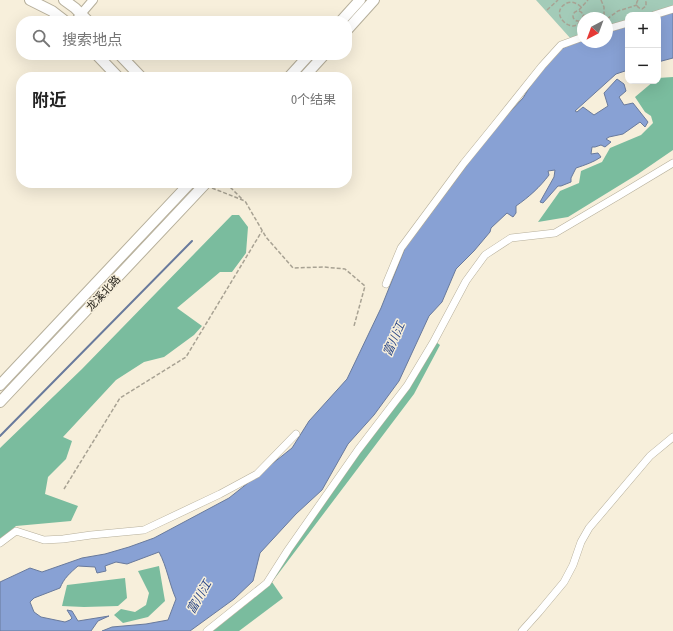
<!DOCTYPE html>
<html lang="zh">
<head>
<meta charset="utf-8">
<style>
	body { margin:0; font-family:"Asap Condensed","Noto Sans SC",sans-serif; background:#f6f6f6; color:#222 }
	.controls { position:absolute; right:12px; top:12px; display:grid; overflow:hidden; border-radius:8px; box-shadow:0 4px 16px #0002 }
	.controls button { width:36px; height:36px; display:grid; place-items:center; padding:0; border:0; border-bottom:1px solid #e0e0e0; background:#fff; color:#222; font:20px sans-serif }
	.compass { position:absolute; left:577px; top:12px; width:36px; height:36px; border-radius:50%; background:#fff; box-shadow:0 4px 16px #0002; rotate:221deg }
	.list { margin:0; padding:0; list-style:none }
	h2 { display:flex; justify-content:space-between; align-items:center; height:52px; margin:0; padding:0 16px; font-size:17px }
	h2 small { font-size:13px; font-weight:400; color:#767676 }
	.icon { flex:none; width:22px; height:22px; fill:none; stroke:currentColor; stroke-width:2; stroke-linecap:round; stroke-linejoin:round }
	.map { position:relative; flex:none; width:673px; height:631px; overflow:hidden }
	.search { position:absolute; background:#fff; box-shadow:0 4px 16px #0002; left:16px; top:16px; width:336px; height:44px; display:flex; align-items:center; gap:10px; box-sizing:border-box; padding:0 14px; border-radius:16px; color:#767676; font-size:15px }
	.panel { position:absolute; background:#fff; box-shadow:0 4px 16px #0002; left:16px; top:72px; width:336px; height:116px; border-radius:16px }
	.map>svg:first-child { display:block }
</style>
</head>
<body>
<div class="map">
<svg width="673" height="631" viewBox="0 0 673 631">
	<rect width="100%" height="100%" fill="#f7efdb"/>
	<path fill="#a3cbb8" d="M 536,0 L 673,0 L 673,8 L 653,15 L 628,15 L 628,22 L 607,28 L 607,18 L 583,18 L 583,35 L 571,39 Z"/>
	<g fill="#7abc9e">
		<path d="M 673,77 L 673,150 L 638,174 L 568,217 L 538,222 L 560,191 L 579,183 L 581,171 L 602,162 L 610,148 L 641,135 L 653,123 L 651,116 L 645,112 L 635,97 L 654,81 L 658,81 L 658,78 Z"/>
		<path d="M 232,215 L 239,215 L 248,227 L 246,253 L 232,272 L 220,272 L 177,308 L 202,326 L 194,335 L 164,357 L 144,362 L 116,380 L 63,437 L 72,441 L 66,459 L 48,477 L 45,494 L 78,506 L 71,521 L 16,526 L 0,540 L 0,448 L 82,369 Z"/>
		<path d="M 436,342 L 440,345 L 414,394 L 272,582 L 283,598 L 239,631 L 213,631 L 269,586 L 288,552 Z"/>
		<path d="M 159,566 L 165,601 L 148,617 L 123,623 L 114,615 L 121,609 L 135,612 L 146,605 L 149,593 L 138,571 Z"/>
		<path d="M 125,578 L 127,598 L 118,606 L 84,607 L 62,606 L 67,585 Z"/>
	</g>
	<g fill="#88a1d4" stroke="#697a9c">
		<path d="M 673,10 L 673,58 L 658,62 L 658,15 Z"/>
		<path d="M 628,25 L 628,70 L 616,74 L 575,111 L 577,112 L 583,107 L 594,115 L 608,106 L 604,93 L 617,79 L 624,84 L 626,91 L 619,97 L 624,105 L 633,103 L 648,122 L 645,127 L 640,122 L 623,134 L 609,137 L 606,139 L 611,142 L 605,147 L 601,145 L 595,147 L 592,147 L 591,154 L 598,153 L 601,157 C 594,162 585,165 576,168 L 571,178 L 571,182 L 561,186 L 558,186 L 543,203 L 540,202 L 554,177 L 555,170 L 548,171 L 549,175 C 540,187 529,197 516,206 L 516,213 L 513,217 L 507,213 L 491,228 L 490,232 L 474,251 L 456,269 L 442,302 L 429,316 L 399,381 L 374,415 L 348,444 L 322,490 L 296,514 L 260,553 L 253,581 L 234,599 L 190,631 L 102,631 L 112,627 L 146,624 L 168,620 L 176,599 C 169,583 167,567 159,552 L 127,564 L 116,562 L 105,566 L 106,571 L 97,573 L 95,567 L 78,566 C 70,573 64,578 60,588 L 34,598 L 30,602 L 34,612 L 41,617 L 65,622 L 70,620 L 72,618 L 67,610 L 72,611 L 78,621 L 109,616 L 98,621 L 91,631 L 0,631 L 0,582 L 30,568 L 42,572 L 82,558 L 105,554 L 129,547 L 154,538 L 229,498 L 292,448 L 309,421 L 347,379 L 381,308 L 405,248 L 493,130 L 523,98 L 534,80 L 561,49 L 583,39 L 583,42 L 607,42 L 607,31 Z"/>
	</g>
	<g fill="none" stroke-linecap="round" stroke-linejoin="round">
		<path stroke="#697a9c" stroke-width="2" d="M 0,436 L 192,241"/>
		<defs>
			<g id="minor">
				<path d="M 654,15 L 673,9"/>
				<path d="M 607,29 L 628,23"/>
				<path d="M 386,284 L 401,248 L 464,163 L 494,126 L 542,66 L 561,45 L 583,37"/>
				<path d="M 0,543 L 16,531 L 44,540 L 63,539 L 91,535 L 144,530 L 220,494 L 257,474 L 296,434"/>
				<path d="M 207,631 L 267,583 L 288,550 L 358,450 L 407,386 L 434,341 L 466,281 L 485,255 L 511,238 L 555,233 L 618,196 L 673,163"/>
				<path d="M 522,631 L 539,612 L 564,582 L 573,565 L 581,542 L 589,528 L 650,456 L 673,437"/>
			</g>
			<path id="tertiary" d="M 75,21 L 93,0"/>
			<g id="secondary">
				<path d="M 30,0 L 52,11 L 65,21"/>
				<path d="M 64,0 L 75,8 L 88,21"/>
				<path d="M 341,21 L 360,0"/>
				<path d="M 347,30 L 374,0"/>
				<path d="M 97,55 L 118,77"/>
				<path d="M 120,55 L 141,77"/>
				<path d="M 289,77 L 309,55"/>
				<path d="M 304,77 L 324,55"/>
				<path d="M 0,385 L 190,183"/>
				<path d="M 0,402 L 206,183"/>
			</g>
		</defs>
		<use href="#minor" stroke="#b6af9b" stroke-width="8"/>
		<use href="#tertiary" stroke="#b6af9b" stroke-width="10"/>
		<use href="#secondary" stroke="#b6af9b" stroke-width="12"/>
		<g stroke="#a8a293" stroke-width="1.5" stroke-dasharray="4 2" stroke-linecap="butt">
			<path d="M 601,0 L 604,7 L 604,18"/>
			<path d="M 638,0 C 635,4 637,8 642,9 L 646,6 L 646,2 L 645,0"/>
			<path d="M 581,7 C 577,3 572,1 567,3 C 546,13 575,38 581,19"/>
			<path d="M 547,10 L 558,0"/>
			<path d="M 579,10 L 588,0"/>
			<circle cx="578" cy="16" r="5"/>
			<path d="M 583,15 L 593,18"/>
			<path d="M 607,19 L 618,11 L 637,5"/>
			<path d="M 226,183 L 243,200"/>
			<path d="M 212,188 L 245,201 L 266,237 L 293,268 L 324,267 L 345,269 L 365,286 L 354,326"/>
			<path d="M 64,489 L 120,398 L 186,357 L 262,231"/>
		</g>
		<use href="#minor" stroke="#fff" stroke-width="7"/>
		<use href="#tertiary" stroke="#fff" stroke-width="8"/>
		<use href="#secondary" stroke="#fff" stroke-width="10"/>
	</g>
	<g text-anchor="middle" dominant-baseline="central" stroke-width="3" stroke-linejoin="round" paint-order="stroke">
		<g font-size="11" fill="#221f18" stroke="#f7efdb">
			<text transform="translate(103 293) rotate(-47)">龙溪北路</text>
		</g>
		<g font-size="12" font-style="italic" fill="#2f4b8a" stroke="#f7efdb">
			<text transform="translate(394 339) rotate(-66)">富川江</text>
			<text transform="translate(199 597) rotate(-60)">富川江</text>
		</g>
	</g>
</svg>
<div class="controls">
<button>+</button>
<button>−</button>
</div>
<svg class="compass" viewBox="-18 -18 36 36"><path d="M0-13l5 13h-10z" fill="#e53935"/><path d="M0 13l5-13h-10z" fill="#767676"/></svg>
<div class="search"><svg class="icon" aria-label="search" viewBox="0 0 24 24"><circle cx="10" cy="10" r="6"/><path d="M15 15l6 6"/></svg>搜索地点</div>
<section class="panel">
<h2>附近<small>0个结果</small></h2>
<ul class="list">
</ul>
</section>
</div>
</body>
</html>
